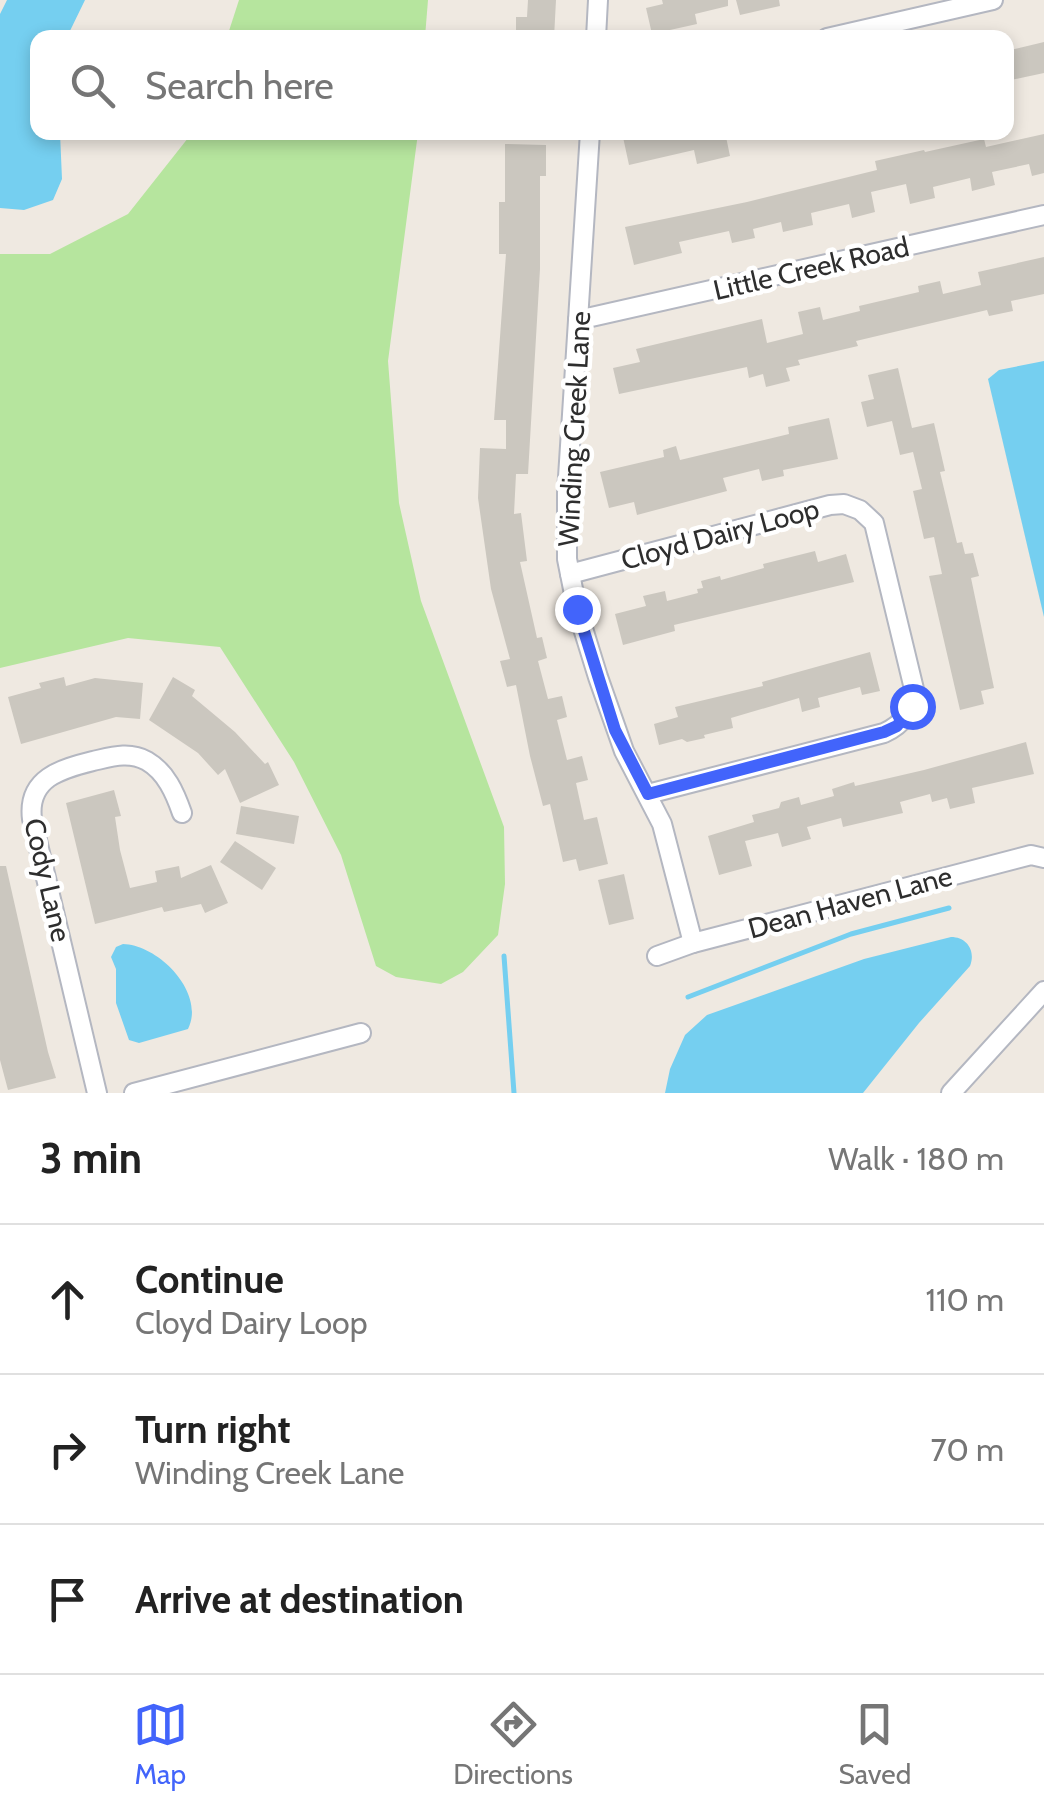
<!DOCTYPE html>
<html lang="en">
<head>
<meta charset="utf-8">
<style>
	body { margin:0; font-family:Cabin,sans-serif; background:#f2f2f2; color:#222 }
	.stop { position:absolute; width:30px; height:30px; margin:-22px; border:8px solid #4264fb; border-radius:50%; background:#fff }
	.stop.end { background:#4264fb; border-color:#fff; box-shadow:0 2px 10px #0008 }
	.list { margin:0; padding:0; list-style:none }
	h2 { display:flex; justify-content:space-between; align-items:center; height:130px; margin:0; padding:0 40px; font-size:42px }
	h2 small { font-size:32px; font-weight:400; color:#767676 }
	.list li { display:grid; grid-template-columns:65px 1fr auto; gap:30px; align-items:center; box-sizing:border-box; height:150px; padding:0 40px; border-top:2px solid #e0e0e0 }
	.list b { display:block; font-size:38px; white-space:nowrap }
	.list p { margin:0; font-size:32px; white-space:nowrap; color:#767676 }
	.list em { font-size:32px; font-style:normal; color:#767676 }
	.icon { flex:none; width:55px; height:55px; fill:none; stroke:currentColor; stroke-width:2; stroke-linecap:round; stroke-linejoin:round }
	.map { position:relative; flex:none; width:1044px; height:1093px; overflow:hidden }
	.search { position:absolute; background:#fff; box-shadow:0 5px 15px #0003; left:30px; right:30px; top:30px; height:110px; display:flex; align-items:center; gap:25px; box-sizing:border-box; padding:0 35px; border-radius:20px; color:#767676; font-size:38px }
	.sheet { height:580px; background:#fff }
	nav { display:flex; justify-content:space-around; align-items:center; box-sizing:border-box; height:140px; border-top:2px solid #e0e0e0; background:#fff; font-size:28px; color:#767676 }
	nav a { display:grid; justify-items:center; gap:5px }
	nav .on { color:#4264fb }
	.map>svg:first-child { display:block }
</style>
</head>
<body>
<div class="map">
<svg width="1044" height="1093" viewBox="0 0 1044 1093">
	<rect width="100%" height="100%" fill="#efe9e1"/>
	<g fill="#b6e59e">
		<path d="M 239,0 L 428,0 L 425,37 L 227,37 Z"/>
		<path d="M 192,133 L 418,133 L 388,361 L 399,503 L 421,601 L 504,827 L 505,884 L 498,935 L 463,972 L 441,984 L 396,977 L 376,966 L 341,855 L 294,762 L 220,647 L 128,638 L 0,668 L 0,254 L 50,254 L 128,214 Z"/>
	</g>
	<g fill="#75cff0">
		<path d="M 7,0 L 85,0 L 67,37 L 38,38 L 38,132 L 60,133 L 62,179 L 53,200 L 24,210 L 0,208 L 0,14 Z"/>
		<path d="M 1044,361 L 1044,617 L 988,379 L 999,370 Z"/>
		<path d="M 951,937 C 967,937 976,951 970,966 L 919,1023 L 863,1093 L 665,1093 L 670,1069 L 685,1035 L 707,1015 L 864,959 Z"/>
		<path d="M 123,944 C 159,945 206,993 188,1029 L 139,1043 L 129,1040 L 116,1003 L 116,969 L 111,957 L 116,947 Z"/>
	</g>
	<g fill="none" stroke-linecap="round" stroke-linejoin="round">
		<g stroke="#75cff0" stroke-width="5">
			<path d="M 504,956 L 514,1093"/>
			<path d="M 688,997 L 851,934 L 949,908"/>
		</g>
	</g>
	<g fill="#cbc7bf">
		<path d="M 528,0 L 556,0 L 554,38 L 516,38 L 516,17 L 527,17 Z"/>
		<path d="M 662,0 L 728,0 L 728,6 L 695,14 L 697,24 L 652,34 L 646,8 L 663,4 Z"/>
		<path d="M 736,0 L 779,0 L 780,6 L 740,15 Z"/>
		<path d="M 1044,42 L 1044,73 L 1006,81 L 1006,51 Z"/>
		<path d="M 644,132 L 725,132 L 730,156 L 697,164 L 694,150 L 629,165 L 623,137 Z"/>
		<path d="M 1044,134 L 1044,173 L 1032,176 L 1029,164 L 992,172 L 995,185 L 972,191 L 970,178 L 933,187 L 935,198 L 910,204 L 906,184 L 871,192 L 875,212 L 852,218 L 849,204 L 811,213 L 813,225 L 783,232 L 781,222 L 753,229 L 755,238 L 732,243 L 729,231 L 679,242 L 682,253 L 634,265 L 625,227 L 747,202 L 877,170 L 875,161 L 924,150 L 925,152 L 984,139 L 986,147 Z"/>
		<path d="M 505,144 L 546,145 L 546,176 L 540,176 L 540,269 L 528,474 L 516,474 L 514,514 L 521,513 L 527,561 L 520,562 L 537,638 L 542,637 L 547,658 L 538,661 L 548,699 L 562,696 L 567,717 L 557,720 L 567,760 L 582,756 L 588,780 L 576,783 L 584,820 L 597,817 L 608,864 L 579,871 L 576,859 L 563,862 L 550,804 L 543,806 L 530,756 L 516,685 L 507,687 L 500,661 L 510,659 L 491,589 L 478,498 L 480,448 L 506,449 L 506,420 L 494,420 L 506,254 L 499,254 L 499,202 L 505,202 Z"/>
		<path d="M 1044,257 L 1044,294 L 1011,301 L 1013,311 L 989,316 L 987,310 L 856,341 L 858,346 L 798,360 L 800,365 L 786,368 L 790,381 L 766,387 L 763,374 L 749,378 L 747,367 L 619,394 L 613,368 L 640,362 L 636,349 L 762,319 L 767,343 L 803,334 L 798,312 L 820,307 L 823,320 L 860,311 L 859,306 L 919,292 L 918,286 L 940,281 L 943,294 L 981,285 L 978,272 Z"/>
		<path d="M 898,368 L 912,428 L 934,423 L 945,471 L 940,472 L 957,543 L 962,542 L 965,554 L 973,553 L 979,576 L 971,578 L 994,688 L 981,691 L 984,704 L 960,710 L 929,576 L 942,574 L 934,537 L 924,539 L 913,491 L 922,489 L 913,452 L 900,455 L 892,421 L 867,427 L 861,402 L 874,399 L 868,375 Z"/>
		<path d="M 829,418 L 838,459 L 783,470 L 784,476 L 762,481 L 759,469 L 723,478 L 727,491 L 637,515 L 634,502 L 609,508 L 600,472 L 664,457 L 663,450 L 676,446 L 680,460 L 789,434 L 788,427 Z"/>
		<path d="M 815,551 L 818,562 L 846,554 L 854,582 L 674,625 L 675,631 L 623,645 L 615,614 L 646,606 L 643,596 L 665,591 L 667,601 L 698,593 L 697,589 L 703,588 L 701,581 L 720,576 L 721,580 L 764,568 L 763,564 Z"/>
		<path d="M 870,652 L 880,691 L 862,695 L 860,687 L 818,698 L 820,707 L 802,712 L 799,698 L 731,718 L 733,728 L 704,735 L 705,738 L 687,742 L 682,739 L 659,745 L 654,724 L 678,717 L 675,707 L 763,686 L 762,682 Z"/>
		<path d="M 64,677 L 66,686 L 95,678 L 143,683 L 140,719 L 116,717 L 21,744 L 8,697 L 41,688 L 39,683 Z"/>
		<path d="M 173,677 L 195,690 L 192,696 L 235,732 L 265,764 L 268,762 L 279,785 L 240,803 L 225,769 L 218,775 L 198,753 L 149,720 Z"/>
		<path d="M 1026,742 L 1034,774 L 972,788 L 975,803 L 950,809 L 947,798 L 932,802 L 930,794 L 900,802 L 903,813 L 843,827 L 841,818 L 807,827 L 811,839 L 782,847 L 778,833 L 745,841 L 752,866 L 719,875 L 708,836 L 754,822 L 752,815 L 779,808 L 781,802 L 799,797 L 801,805 L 834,796 L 832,789 L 854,782 L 855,786 L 924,770 Z"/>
		<path d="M 114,790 L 121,816 L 115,817 L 120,850 L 130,888 L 157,882 L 155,871 L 179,866 L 181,878 L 211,865 L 228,903 L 205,913 L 201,904 L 164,912 L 162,907 L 95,924 L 66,803 Z"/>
		<path d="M 241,806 L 299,816 L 294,844 L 236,834 Z"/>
		<path d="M 235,841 L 276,868 L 262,890 L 220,862 Z"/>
		<path d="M 0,866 L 6,866 L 48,1052 L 56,1078 L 8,1090 L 0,1060 Z"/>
		<path d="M 624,874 L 634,919 L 609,925 L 598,880 Z"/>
	</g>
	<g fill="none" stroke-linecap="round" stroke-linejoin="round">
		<defs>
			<g id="minor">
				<path d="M 596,38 L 598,0"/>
				<path d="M 827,38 L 993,0"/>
				<path d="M 590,132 L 567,493 L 567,559 L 577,609 L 598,677 L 624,751 L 662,824 L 693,943"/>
				<path d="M 578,320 L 1044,215"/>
				<path d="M 570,574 L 830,505 L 844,504 L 860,510 L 874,523 L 914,689 C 913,710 904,724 884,733 L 648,794"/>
				<path d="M 657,956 L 693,943 L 1031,855 L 1044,858"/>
				<path d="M 97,1093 L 32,819 C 27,778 61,769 93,761 C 111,757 129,751 147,761 C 166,772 175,793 182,813"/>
				<path d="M 134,1093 L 361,1033"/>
				<path d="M 951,1093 L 1044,991"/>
			</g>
		</defs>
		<use href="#minor" stroke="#b4b7c1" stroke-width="22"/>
		<use href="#minor" stroke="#fff" stroke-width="18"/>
	</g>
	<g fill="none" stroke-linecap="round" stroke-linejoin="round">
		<path stroke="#4264fb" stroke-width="12" d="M 577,609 L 615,730 L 648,794 L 884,732 L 897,726 L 912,706"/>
	</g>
	<g text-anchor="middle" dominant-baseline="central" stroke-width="9" stroke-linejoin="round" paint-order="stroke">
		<g font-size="28" fill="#2e2e2e" stroke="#fff">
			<text transform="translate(811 268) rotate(-13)">Little Creek Road</text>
			<text transform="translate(574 429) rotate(-87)">Winding Creek Lane</text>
			<text transform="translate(720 534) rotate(-15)">Cloyd Dairy Loop</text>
			<text transform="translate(48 880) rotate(77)">Cody Lane</text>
			<text transform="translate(850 902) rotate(-15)">Dean Haven Lane</text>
		</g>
	</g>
</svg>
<div class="stop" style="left:912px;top:706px"></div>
<div class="stop end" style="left:577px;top:609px"></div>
<div class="search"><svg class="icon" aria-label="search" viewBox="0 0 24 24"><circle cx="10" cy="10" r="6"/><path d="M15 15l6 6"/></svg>Search here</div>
</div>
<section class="sheet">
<h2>3 min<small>Walk · 180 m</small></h2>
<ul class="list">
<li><svg class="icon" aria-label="ahead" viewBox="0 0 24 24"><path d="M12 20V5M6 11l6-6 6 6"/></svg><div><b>Continue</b><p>Cloyd Dairy Loop</p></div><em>110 m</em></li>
<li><svg class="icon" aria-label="right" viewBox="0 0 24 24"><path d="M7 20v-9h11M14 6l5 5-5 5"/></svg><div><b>Turn right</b><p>Winding Creek Lane</p></div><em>70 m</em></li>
<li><svg class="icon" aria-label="arrive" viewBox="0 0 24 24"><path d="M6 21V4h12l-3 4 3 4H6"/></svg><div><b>Arrive at destination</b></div></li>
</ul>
</section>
<nav>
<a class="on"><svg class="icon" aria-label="map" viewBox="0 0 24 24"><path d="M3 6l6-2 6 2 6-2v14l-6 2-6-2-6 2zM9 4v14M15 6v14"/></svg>Map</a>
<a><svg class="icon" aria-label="directions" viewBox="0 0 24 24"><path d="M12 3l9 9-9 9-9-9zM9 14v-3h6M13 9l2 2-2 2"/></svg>Directions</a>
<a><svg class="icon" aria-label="saved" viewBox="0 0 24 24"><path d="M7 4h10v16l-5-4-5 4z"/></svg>Saved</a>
</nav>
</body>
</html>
